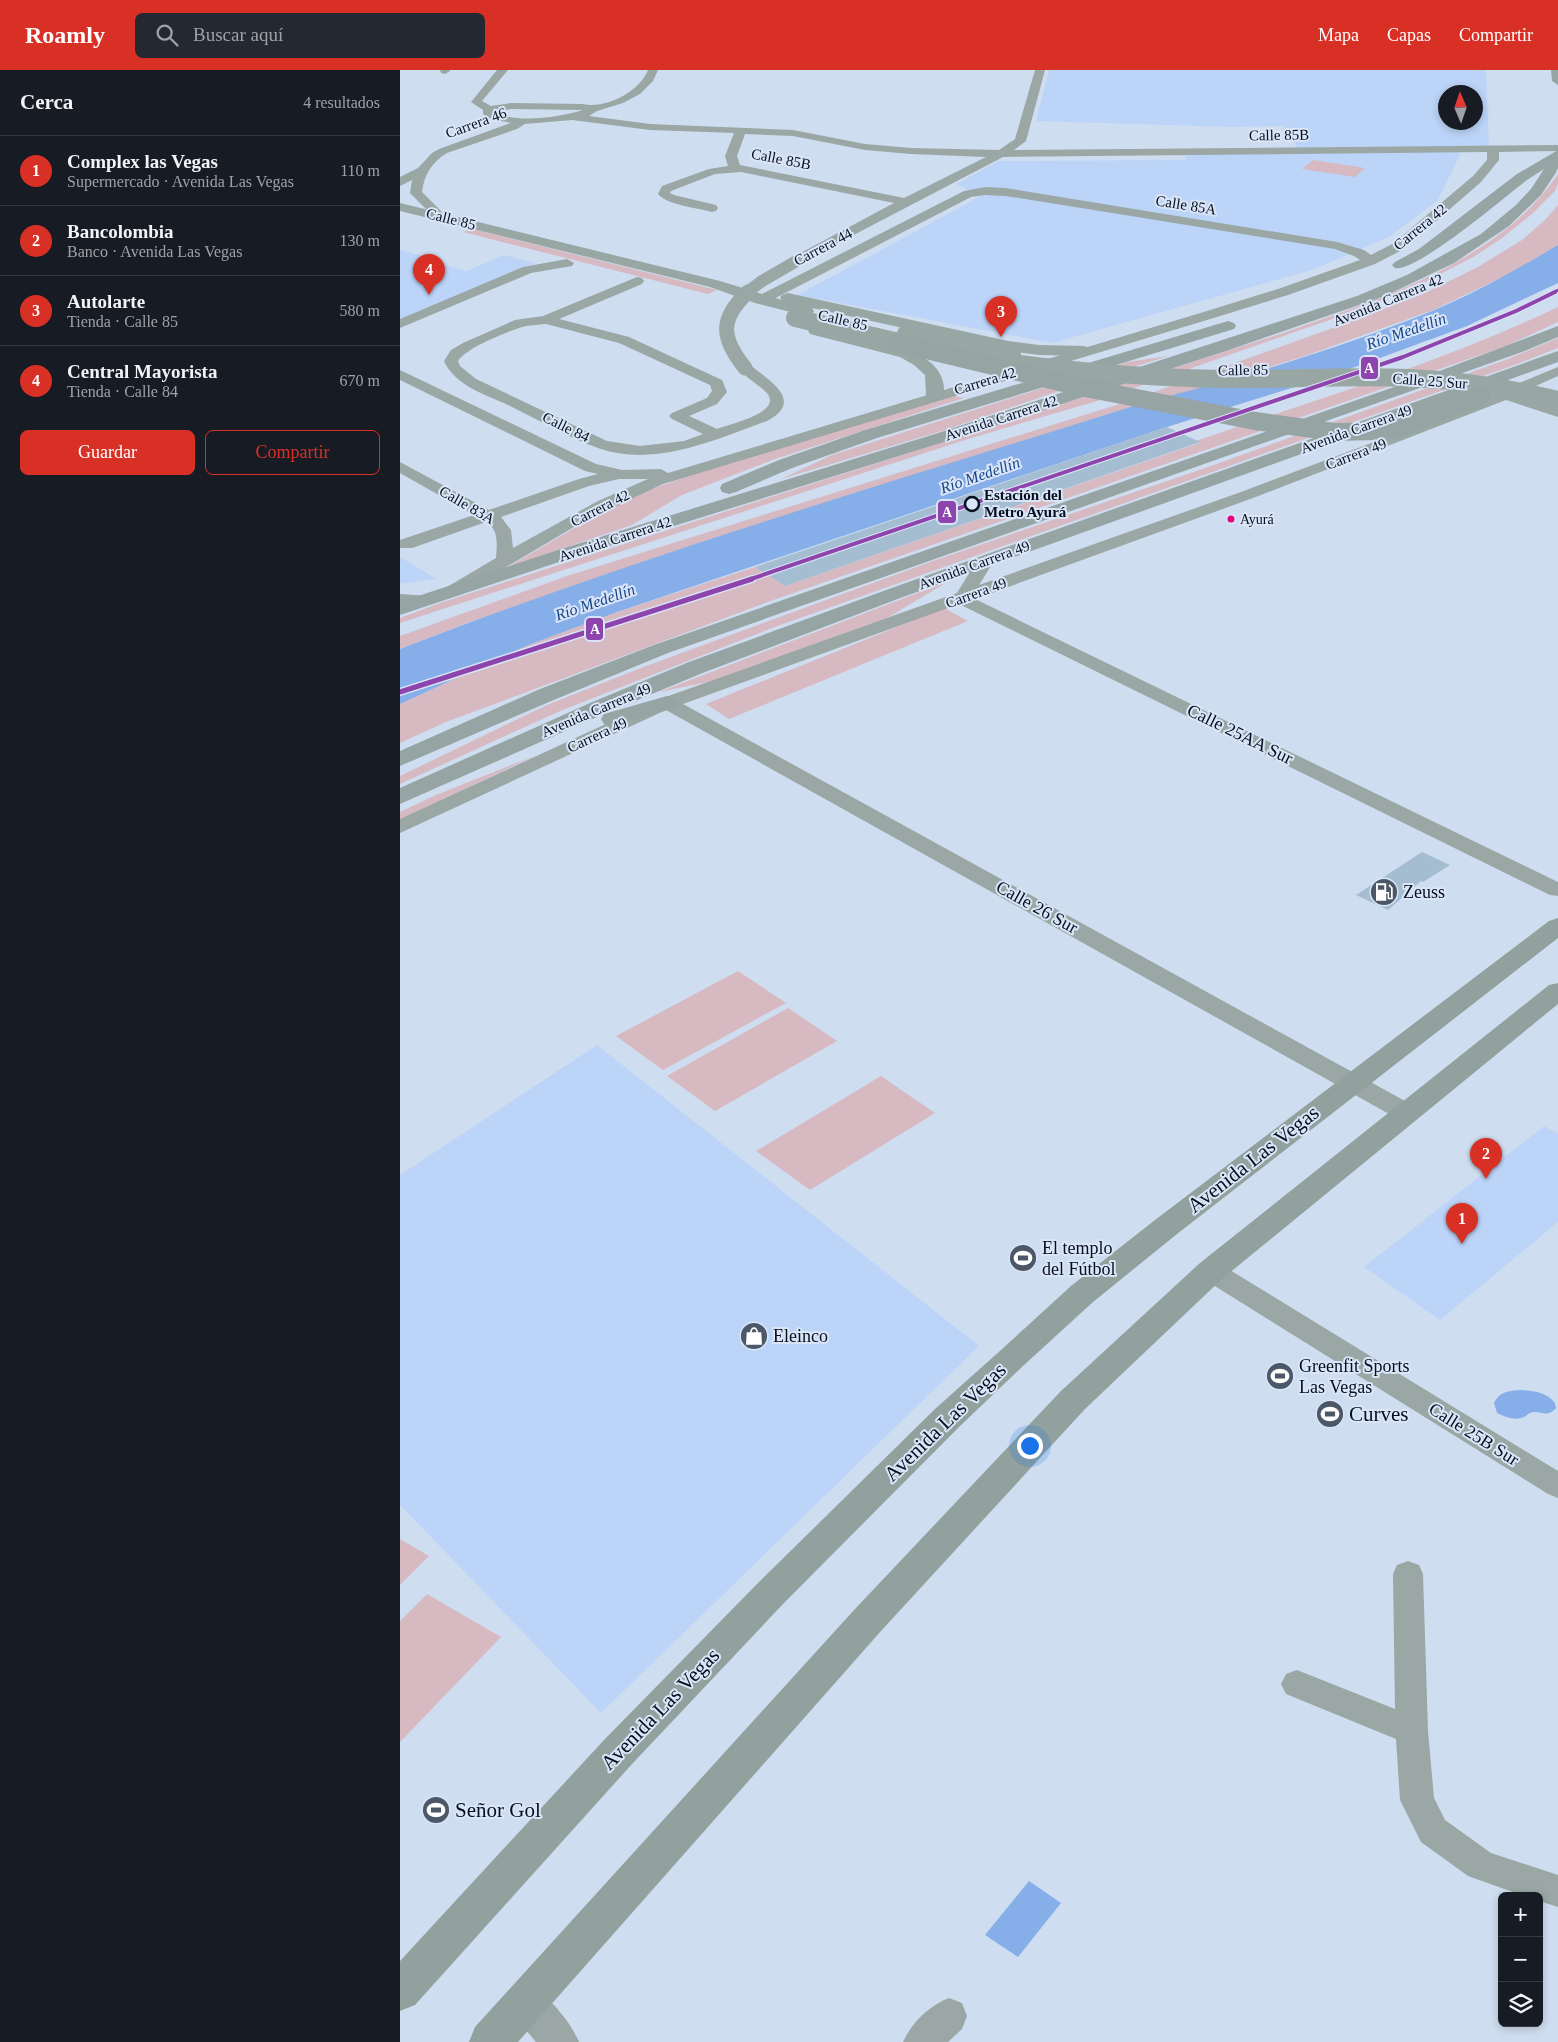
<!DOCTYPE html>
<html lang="es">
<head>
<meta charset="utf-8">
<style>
	body { margin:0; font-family:"Times New Roman",serif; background:#242831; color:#f1f3f6 }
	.controls { position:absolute; right:15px; bottom:15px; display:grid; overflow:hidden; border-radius:8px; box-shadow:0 2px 8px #0003 }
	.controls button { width:45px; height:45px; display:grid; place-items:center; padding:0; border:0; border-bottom:1px solid #363941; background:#171b24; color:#f1f3f6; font:25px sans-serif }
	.compass { position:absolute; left:1038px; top:15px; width:45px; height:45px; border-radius:50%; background:#171b24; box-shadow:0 2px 8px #0003; rotate:358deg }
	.you { position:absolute; left:629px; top:1375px; width:18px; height:18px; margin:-12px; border:4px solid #fff; border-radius:50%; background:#1a73e8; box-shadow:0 0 0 8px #1a73e833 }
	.badge { display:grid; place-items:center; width:32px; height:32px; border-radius:50%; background:#d93025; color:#fff; font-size:16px; font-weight:700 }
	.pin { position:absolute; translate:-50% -41px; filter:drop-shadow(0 1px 2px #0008) }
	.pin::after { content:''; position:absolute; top:26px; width:18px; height:15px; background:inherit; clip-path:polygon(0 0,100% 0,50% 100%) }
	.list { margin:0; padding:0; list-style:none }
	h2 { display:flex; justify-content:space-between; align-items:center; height:65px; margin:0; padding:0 20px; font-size:21px }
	h2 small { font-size:16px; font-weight:400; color:#9ea1a6 }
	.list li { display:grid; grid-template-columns:32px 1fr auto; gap:15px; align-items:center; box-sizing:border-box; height:70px; padding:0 20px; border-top:1px solid #363941 }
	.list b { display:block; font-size:19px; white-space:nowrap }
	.list p { margin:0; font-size:16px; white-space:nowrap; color:#9ea1a6 }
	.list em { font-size:16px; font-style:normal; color:#9ea1a6 }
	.actions { display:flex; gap:10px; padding:15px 20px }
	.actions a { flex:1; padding:11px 0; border:1px solid #d93025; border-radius:8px; text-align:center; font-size:18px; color:#d93025 }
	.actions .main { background:#d93025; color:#fff }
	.icon { flex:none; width:28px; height:28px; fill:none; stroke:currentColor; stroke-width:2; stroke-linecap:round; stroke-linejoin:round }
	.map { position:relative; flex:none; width:1158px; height:1972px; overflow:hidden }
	header { display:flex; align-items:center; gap:30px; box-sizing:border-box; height:70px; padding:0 25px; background:#d93025; color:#fff }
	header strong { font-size:24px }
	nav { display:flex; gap:28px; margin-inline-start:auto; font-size:18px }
	.search { width:350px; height:45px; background:#242831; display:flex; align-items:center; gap:12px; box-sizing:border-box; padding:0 18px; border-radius:8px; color:#9ea1a6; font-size:19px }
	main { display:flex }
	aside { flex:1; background:#171b24 }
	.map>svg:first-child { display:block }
</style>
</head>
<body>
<header>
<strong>Roamly</strong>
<div class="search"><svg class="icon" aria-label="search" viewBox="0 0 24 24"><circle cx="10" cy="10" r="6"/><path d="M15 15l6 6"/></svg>Buscar aquí</div>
<nav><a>Mapa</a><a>Capas</a><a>Compartir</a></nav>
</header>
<main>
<aside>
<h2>Cerca<small>4 resultados</small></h2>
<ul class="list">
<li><span class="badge">1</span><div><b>Complex las Vegas</b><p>Supermercado · Avenida Las Vegas</p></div><em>110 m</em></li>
<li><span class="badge">2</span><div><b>Bancolombia</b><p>Banco · Avenida Las Vegas</p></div><em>130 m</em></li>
<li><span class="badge">3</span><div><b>Autolarte</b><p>Tienda · Calle 85</p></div><em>580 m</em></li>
<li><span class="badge">4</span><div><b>Central Mayorista</b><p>Tienda · Calle 84</p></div><em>670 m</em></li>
</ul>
<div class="actions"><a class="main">Guardar</a><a>Compartir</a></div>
</aside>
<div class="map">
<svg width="1158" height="1972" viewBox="0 0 1158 1972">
	<rect width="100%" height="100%" fill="#cfddf0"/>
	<g fill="#bcd4f8" fill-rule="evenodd">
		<path d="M 649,0 L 1086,0 L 1089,78 L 1057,78 L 1060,85 L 1037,131 L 989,167 L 912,200 L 652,273 L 398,225 L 581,126 L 556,114 L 599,91 L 786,90 L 785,79 L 897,77 L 884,56 L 831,57 L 636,51 ZM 1046,22 L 1076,22 L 1076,52 L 1046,52 Z"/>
		<path d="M 0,180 L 38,190 L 33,192 L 67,201 L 104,185 L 135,193 L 0,249 Z"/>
		<path d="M 0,487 L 37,509 L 0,514 Z"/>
		<path d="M 197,975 L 579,1276 L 201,1643 L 0,1435 L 0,1105 Z"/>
		<path d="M 1144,1056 L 1158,1064 L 1158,1152 L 1040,1250 L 964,1197 Z"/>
	</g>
	<g fill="#d7b9c2">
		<path d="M 913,90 L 965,98 L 955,107 L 902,99 Z"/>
		<path d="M 1158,104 L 1158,114 L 1155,121 L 1132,144 L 1102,168 L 1075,186 L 1027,211 L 961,239 L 697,331 L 568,369 L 0,553 L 0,548 L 43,532 L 880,264 C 976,230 1098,193 1158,104 Z"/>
		<path d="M 1158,135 L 1158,175 L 1105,206 L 1033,240 L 905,286 L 291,476 L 67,553 L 0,579 L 0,566 L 167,506 L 726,332 L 933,258 L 1023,224 L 1076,198 L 1122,170 L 1146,149 Z"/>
		<path d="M 73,159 L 317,220 L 308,224 L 63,162 Z"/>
		<path d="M 1158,237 L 1158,252 L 1106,276 L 376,529 L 46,652 L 0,673 L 0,634 L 126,576 L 217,542 L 355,497 L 385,516 L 799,373 L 796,371 C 917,329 1042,293 1158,237 Z"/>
		<path d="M 1158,268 L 1158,278 L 1117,294 L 372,558 L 160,641 L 0,714 L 0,706 L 147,635 L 246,596 L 530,492 L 808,397 L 1108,289 Z"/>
		<path d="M 769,286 L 697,308 L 545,360 L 381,409 L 432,385 L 643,318 L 727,292 Z"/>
		<path d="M 553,326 L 564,328 L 375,389 L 282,425 L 232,455 L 108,497 L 205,440 L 247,421 L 299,402 Z"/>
		<path d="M 549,511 L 487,548 L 308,612 L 259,622 Z"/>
		<path d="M 544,538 L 568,551 L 329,649 L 306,634 Z"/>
		<path d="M 134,686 L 0,750 L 0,742 L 36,725 Z"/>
		<path d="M 338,901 L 386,933 L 263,1000 L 216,966 Z"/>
		<path d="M 388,938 L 437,971 L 315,1041 L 267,1006 Z"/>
		<path d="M 481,1006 L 535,1043 L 410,1120 L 356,1081 Z"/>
		<path d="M 0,1469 L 29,1486 L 0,1515 Z"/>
		<path d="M 27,1524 L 101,1567 L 0,1672 L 0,1551 Z"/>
	</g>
	<g fill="#86aee9">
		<path d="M 1158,175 L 1158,213 L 1067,256 L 936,304 L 767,357 L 217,542 L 126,576 L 0,634 L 0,579 C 236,487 479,416 721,340 C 762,327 804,317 846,305 C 907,287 973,265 1032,241 C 1076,223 1117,199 1158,175 Z"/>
		<path d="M 1121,1320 C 1135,1321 1146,1322 1155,1333 L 1156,1338 C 1148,1347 1144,1342 1134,1342 C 1129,1342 1128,1345 1124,1347 C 1115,1351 1105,1347 1097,1343 L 1094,1333 C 1100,1321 1109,1321 1121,1320 Z"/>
		<path d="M 629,1811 L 661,1833 L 618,1887 L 585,1865 Z"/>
	</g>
	<g fill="#a4bdd1">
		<path d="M 767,357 L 800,372 L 385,516 L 355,497 Z"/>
		<path d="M 1022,782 L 1050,795 L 1023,812 L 1021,811 L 988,840 L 956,825 Z"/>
	</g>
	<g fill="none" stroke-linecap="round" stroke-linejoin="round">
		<g fill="#9aa7a4" fill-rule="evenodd">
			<path d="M 40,0 L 50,0 L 50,1 L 45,4 L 41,3 Z"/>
			<path d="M 97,0 L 108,0 L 82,31 L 91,36 L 111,33 L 183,34 C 206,39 239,22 248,0 L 258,0 L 253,11 L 240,24 L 223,33 L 197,41 L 189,46 L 250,54 L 393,60 L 465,74 L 511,78 L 599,80 L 615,69 L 635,0 L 645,0 L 626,71 L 614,80 L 1158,75 L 1158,81 L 1099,82 L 1099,90 L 1081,112 L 1004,179 L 975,194 L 888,225 L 817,247 L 263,414 L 184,451 L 59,525 L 53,526 L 47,525 L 44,521 L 47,517 L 96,488 C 97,475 99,459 86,452 L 12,478 L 0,478 L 0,470 L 74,445 L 0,403 L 0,392 L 89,440 L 179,409 L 198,404 L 185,401 L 0,310 L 0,300 L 196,394 L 222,400 L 261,399 L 268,403 L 807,241 L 878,219 L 960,190 L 954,186 L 935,179 L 606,126 L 585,125 L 571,127 L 366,233 L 356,233 L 354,230 L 356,227 L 564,121 L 585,117 L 606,118 L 937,172 L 964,180 L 971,185 L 994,173 L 1073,106 L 1087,90 L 1087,82 L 603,87 L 400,193 L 394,189 L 395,186 L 494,133 L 341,102 L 315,104 L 271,121 L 270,123 L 274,125 L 316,135 L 318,138 L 316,141 L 312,142 C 298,138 267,135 258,124 L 262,116 L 309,99 L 328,96 L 325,86 L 334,63 L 250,60 L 172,50 L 125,54 L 117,59 L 47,83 C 32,92 24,105 22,122 L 47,147 L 45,150 L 37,150 L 10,123 L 12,110 L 0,116 L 0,107 L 18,98 L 32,83 L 39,79 L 111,53 L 91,49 L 83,44 L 83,40 L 71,32 ZM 111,39 L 183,40 C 162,47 115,54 95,42 ZM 345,64 L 393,66 L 465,80 L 511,84 L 586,87 L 504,128 L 340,95 L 337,86 ZM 219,409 L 248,409 L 198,431 L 113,478 L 111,460 L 101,447 L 189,416 Z"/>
			<path d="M 167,189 L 174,193 L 172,196 L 131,203 L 0,258 L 0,249 L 123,197 Z"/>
			<path d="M 237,207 L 242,208 L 244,211 L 242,214 L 159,249 L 229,267 L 322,310 L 327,322 L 317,334 L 289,346 L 317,359 C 330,354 387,342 365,321 C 356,313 345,307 338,298 L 340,295 L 350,295 C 370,311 405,331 367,351 C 314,370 255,398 198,378 C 169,368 137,349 108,335 C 86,325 54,315 44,291 L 51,280 L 63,273 L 115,250 L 143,246 ZM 146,254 L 219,273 L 310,315 L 312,321 L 307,328 L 272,343 L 269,346 L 272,349 L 303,364 L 284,371 L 240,376 L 207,371 L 76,309 L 60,296 L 58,291 C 66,278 107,262 122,257 C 129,255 138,255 146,254 Z"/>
			<path d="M 1158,297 L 1158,306 L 1118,324 L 1158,337 L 1158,347 L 1106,330 L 853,428 L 575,529 L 1158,812 L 1158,826 L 1150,825 L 559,534 L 283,634 L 1016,1037 L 1019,1043 L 1016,1049 L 1007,1051 L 998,1049 L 266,640 L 0,763 L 0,749 L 260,629 L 557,523 L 579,487 L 591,487 L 594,491 L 579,515 L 841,422 L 998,363 Z"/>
			<path d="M 0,524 L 31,526 L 34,530 L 31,534 L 0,534 Z"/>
			<path d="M 811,1192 L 820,1194 L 1158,1401 L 1158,1428 L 1148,1424 L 802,1208 L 798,1201 L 802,1194 Z"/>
			<path d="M 1008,1491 L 1019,1495 L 1023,1504 L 1028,1661 L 1034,1728 L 1045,1750 L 1091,1783 L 1158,1805 L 1158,1837 L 1139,1831 L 1139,1826 L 1124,1826 L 1068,1806 L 1021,1772 L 1000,1730 L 996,1669 L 886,1624 L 881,1614 L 886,1604 L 897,1600 L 995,1639 L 993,1504 L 997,1495 Z"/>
			<path d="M 126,1914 C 147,1923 170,1951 179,1972 L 136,1972 L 113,1945 L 108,1932 L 113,1919 Z"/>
			<path d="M 549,1928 L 562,1933 L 567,1946 L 562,1959 L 548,1972 L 503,1972 C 512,1952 529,1936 549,1928 Z"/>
		</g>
		<g fill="#98a7a4" fill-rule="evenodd">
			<path d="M 0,133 L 320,211 L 382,230 L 380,228 L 382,225 L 388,223 L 608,271 L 639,275 L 684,276 L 690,278 L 692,281 L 690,284 L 684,286 L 639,285 L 608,281 L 412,238 L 414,241 L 412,244 L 406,246 L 355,233 L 310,217 L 0,141 Z"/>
			<path d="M 416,256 L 512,281 C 532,291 546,302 544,326 L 541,330 L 535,331 L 529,330 L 526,326 L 525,305 L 514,295 L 500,287 L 410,264 L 408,261 L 410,258 Z"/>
		</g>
		<g fill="#92a19d" fill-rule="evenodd">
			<path d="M 1158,848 L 1158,868 L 777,1164 L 693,1232 L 623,1296 L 559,1357 L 383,1534 L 232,1694 L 15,1935 L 0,1941 L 0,1891 L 204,1670 L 357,1514 L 535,1339 L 601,1280 L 671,1216 L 755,1150 L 1149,851 Z"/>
			<path d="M 1158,913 L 1158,934 L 822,1209 L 685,1339 L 481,1561 L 118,1972 L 69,1972 L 75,1957 L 455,1539 L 661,1321 L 800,1193 L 1149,915 Z"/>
		</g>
		<g fill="#96a4a4" fill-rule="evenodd">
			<path d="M 1151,0 L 1158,0 L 1158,15 L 1152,11 Z"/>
			<path d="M 1158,80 L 1158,98 L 1155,104 L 1141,125 L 1109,156 L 1054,193 L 985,226 L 829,280 L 547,371 L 171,488 L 0,545 L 0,532 L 158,480 L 535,364 L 957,226 L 1007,205 L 1081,164 L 1116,135 L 1131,119 L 1144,99 L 1127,110 C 1106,126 1016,203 995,198 L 992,195 L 995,192 L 1019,179 L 1117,104 Z"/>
			<path d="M 828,251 L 834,253 L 836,256 L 834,259 L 477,368 L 392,398 L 336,422 L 329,424 L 322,422 L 320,418 L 322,414 L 379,390 L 465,360 Z"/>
			<path d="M 1158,256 L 1158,267 L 1122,282 L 268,583 L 156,629 L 0,696 L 0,681 L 140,619 L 254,575 L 1037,302 Z"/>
			<path d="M 1158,281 L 1158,292 L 503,527 L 305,602 L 206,643 L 0,734 L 0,718 L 190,633 L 289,592 L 489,519 Z"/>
			<path d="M 267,626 L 275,628 L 278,633 L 275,638 L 212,656 L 204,654 L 201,649 L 204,644 Z"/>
		</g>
		<path stroke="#9aa7a4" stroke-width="12" d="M 346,223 L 362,211 L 400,189"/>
		<path stroke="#9aa7a4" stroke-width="15" d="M 345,298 C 321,268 319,249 348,222"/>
		<g stroke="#98a7a4" stroke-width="18">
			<path d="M 395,248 L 525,278"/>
			<path d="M 506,264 L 612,284"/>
			<path d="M 590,290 C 669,301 748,308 827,309 C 888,310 948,305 1009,308 C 1059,310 1109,318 1158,330"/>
		</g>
		<path stroke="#96a4a4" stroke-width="18" d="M 497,273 L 680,317 L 855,351 L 935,362 L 975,361 L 1005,356 L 1081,326"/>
		<defs>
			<path id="metro-1-far2" d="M 1152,223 L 1158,220"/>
			<path id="metro-1-far1" d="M 348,510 L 1003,287 L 1116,241 L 1155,222"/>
			<path id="metro-1" d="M 0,622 L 352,509"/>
		</defs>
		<use href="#metro-1-far2" stroke="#dae6f8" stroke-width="5"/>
		<use href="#metro-1-far1" stroke="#dae6f8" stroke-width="6"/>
		<use href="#metro-1" stroke="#dae6f8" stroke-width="8"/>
		<use href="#metro-1-far2" stroke="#8e44ad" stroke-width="3"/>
		<use href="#metro-1-far1" stroke="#8e44ad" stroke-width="4"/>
		<use href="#metro-1" stroke="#8e44ad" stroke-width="5"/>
	</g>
	<defs>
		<symbol id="fuel-disc" viewBox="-11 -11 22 22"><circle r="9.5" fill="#4c5768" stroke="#dae6f8"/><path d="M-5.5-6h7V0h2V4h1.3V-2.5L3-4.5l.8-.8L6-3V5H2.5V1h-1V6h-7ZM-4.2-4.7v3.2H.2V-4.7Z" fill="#fff"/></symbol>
		<symbol id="stadium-disc" viewBox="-11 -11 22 22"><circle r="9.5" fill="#4c5768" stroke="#dae6f8"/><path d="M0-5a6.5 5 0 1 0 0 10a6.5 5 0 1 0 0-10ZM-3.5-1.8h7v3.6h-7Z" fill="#fff"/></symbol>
		<symbol id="shop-disc" viewBox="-11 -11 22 22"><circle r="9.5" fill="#4c5768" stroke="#dae6f8"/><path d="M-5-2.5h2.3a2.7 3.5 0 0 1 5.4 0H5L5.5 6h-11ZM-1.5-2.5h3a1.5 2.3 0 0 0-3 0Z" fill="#fff"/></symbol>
	</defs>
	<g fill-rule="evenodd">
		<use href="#fuel-disc" x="968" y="806" width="32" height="32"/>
		<use href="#stadium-disc" x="607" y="1172" width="32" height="32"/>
		<use href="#shop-disc" x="338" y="1250" width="32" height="32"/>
		<use href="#stadium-disc" x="864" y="1290" width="32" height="32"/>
		<use href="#stadium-disc" x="914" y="1328" width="32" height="32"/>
		<use href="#stadium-disc" x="20" y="1724" width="32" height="32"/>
	</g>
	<circle fill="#dae6f8" stroke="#060f1e" stroke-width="2.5" cx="572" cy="434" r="7"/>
	<circle fill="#e5007d" stroke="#dae6f8" stroke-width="2" cx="831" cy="449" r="4.5"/>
	<g text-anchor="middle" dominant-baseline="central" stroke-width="4" stroke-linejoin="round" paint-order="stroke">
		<g font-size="14" fill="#060f1e" stroke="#dae6f8" text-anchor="start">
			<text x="840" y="449">Ayurá</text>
		</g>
		<g font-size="15" fill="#060f1e" stroke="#dae6f8">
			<text transform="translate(76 53) rotate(-20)">Carrera 46</text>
			<text transform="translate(879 65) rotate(-1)">Calle 85B</text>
			<text transform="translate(381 89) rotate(11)">Calle 85B</text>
			<text transform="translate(786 135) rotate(9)">Calle 85A</text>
			<text transform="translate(51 149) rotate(14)">Calle 85</text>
			<text transform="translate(1020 157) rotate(-39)">Carrera 42</text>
			<text transform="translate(423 177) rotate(-28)">Carrera 44</text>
			<text transform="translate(988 230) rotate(-22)">Avenida Carrera 42</text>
			<text transform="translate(443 250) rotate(13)">Calle 85</text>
			<text transform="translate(843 300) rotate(-1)">Calle 85</text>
			<text transform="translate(585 311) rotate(-17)">Carrera 42</text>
			<text transform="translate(1030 311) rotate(4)">Calle 25 Sur</text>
			<text transform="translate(601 348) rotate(-18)">Avenida Carrera 42</text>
			<text transform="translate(166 357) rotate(26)">Calle 84</text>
			<text transform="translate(956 359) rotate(-20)">Avenida Carrera 49</text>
			<text transform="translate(956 384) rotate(-21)">Carrera 49</text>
			<text transform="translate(67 435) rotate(30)">Calle 83A</text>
			<text transform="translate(200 438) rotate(-27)">Carrera 42</text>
			<text transform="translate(215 469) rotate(-18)">Avenida Carrera 42</text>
			<text transform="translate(574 495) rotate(-20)">Avenida Carrera 49</text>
			<text transform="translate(576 523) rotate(-20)">Carrera 49</text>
			<text transform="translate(196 640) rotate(-23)">Avenida Carrera 49</text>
			<text transform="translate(197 665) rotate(-25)">Carrera 49</text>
		</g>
		<g font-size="15" font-weight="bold" fill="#060f1e" stroke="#dae6f8" text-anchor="start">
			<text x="584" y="425">Estación del<tspan x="584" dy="17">Metro Ayurá</tspan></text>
		</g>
		<g font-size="16" font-style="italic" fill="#144589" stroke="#dae6f8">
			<text transform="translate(1006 261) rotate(-19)">Río Medellín</text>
			<text transform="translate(580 405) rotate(-19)">Río Medellín</text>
			<text transform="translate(195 532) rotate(-19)">Río Medellín</text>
		</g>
		<g font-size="18" fill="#060f1e" stroke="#dae6f8">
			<text transform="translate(840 664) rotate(26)">Calle 25AA Sur</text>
			<text transform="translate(637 837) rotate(29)">Calle 26 Sur</text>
			<text transform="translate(1074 1364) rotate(32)">Calle 25B Sur</text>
		</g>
		<g font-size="18" fill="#060f1e" stroke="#dae6f8" text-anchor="start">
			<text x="1003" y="822">Zeuss</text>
			<text x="642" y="1178">El templo<tspan x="642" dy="21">del Fútbol</tspan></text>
			<text x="373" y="1266">Eleinco</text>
			<text x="899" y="1296">Greenfit Sports<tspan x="899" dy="21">Las Vegas</tspan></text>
		</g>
		<g font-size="21" fill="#060f1e" stroke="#dae6f8">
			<text transform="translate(853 1089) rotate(-38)">Avenida Las Vegas</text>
			<text transform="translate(545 1352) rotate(-44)">Avenida Las Vegas</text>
			<text transform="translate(260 1639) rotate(-46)">Avenida Las Vegas</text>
		</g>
		<g font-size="21" fill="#060f1e" stroke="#dae6f8" text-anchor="start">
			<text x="949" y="1344">Curves</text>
			<text x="55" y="1740">Señor Gol</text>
		</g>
	</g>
	<g stroke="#dae6f8" stroke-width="2">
		<rect x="960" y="286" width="19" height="24" rx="5" fill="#8e44ad"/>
		<rect x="537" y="430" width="20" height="24" rx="5" fill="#8e44ad"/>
		<rect x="185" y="547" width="19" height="24" rx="5" fill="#8e44ad"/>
	</g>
	<g font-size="14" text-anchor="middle" font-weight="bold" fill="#fff">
		<text x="969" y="303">A</text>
		<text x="547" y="447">A</text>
		<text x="195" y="564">A</text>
	</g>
</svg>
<div class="controls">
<button>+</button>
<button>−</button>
<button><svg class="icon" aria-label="layers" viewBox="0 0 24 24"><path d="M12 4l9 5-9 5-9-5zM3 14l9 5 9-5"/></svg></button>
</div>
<svg class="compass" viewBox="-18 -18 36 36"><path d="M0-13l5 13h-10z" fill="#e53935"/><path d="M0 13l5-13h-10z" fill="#9ea1a6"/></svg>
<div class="you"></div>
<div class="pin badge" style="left:1062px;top:1174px">1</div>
<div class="pin badge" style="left:1086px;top:1109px">2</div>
<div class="pin badge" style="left:601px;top:267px">3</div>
<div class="pin badge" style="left:29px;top:225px">4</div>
</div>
</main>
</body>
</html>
